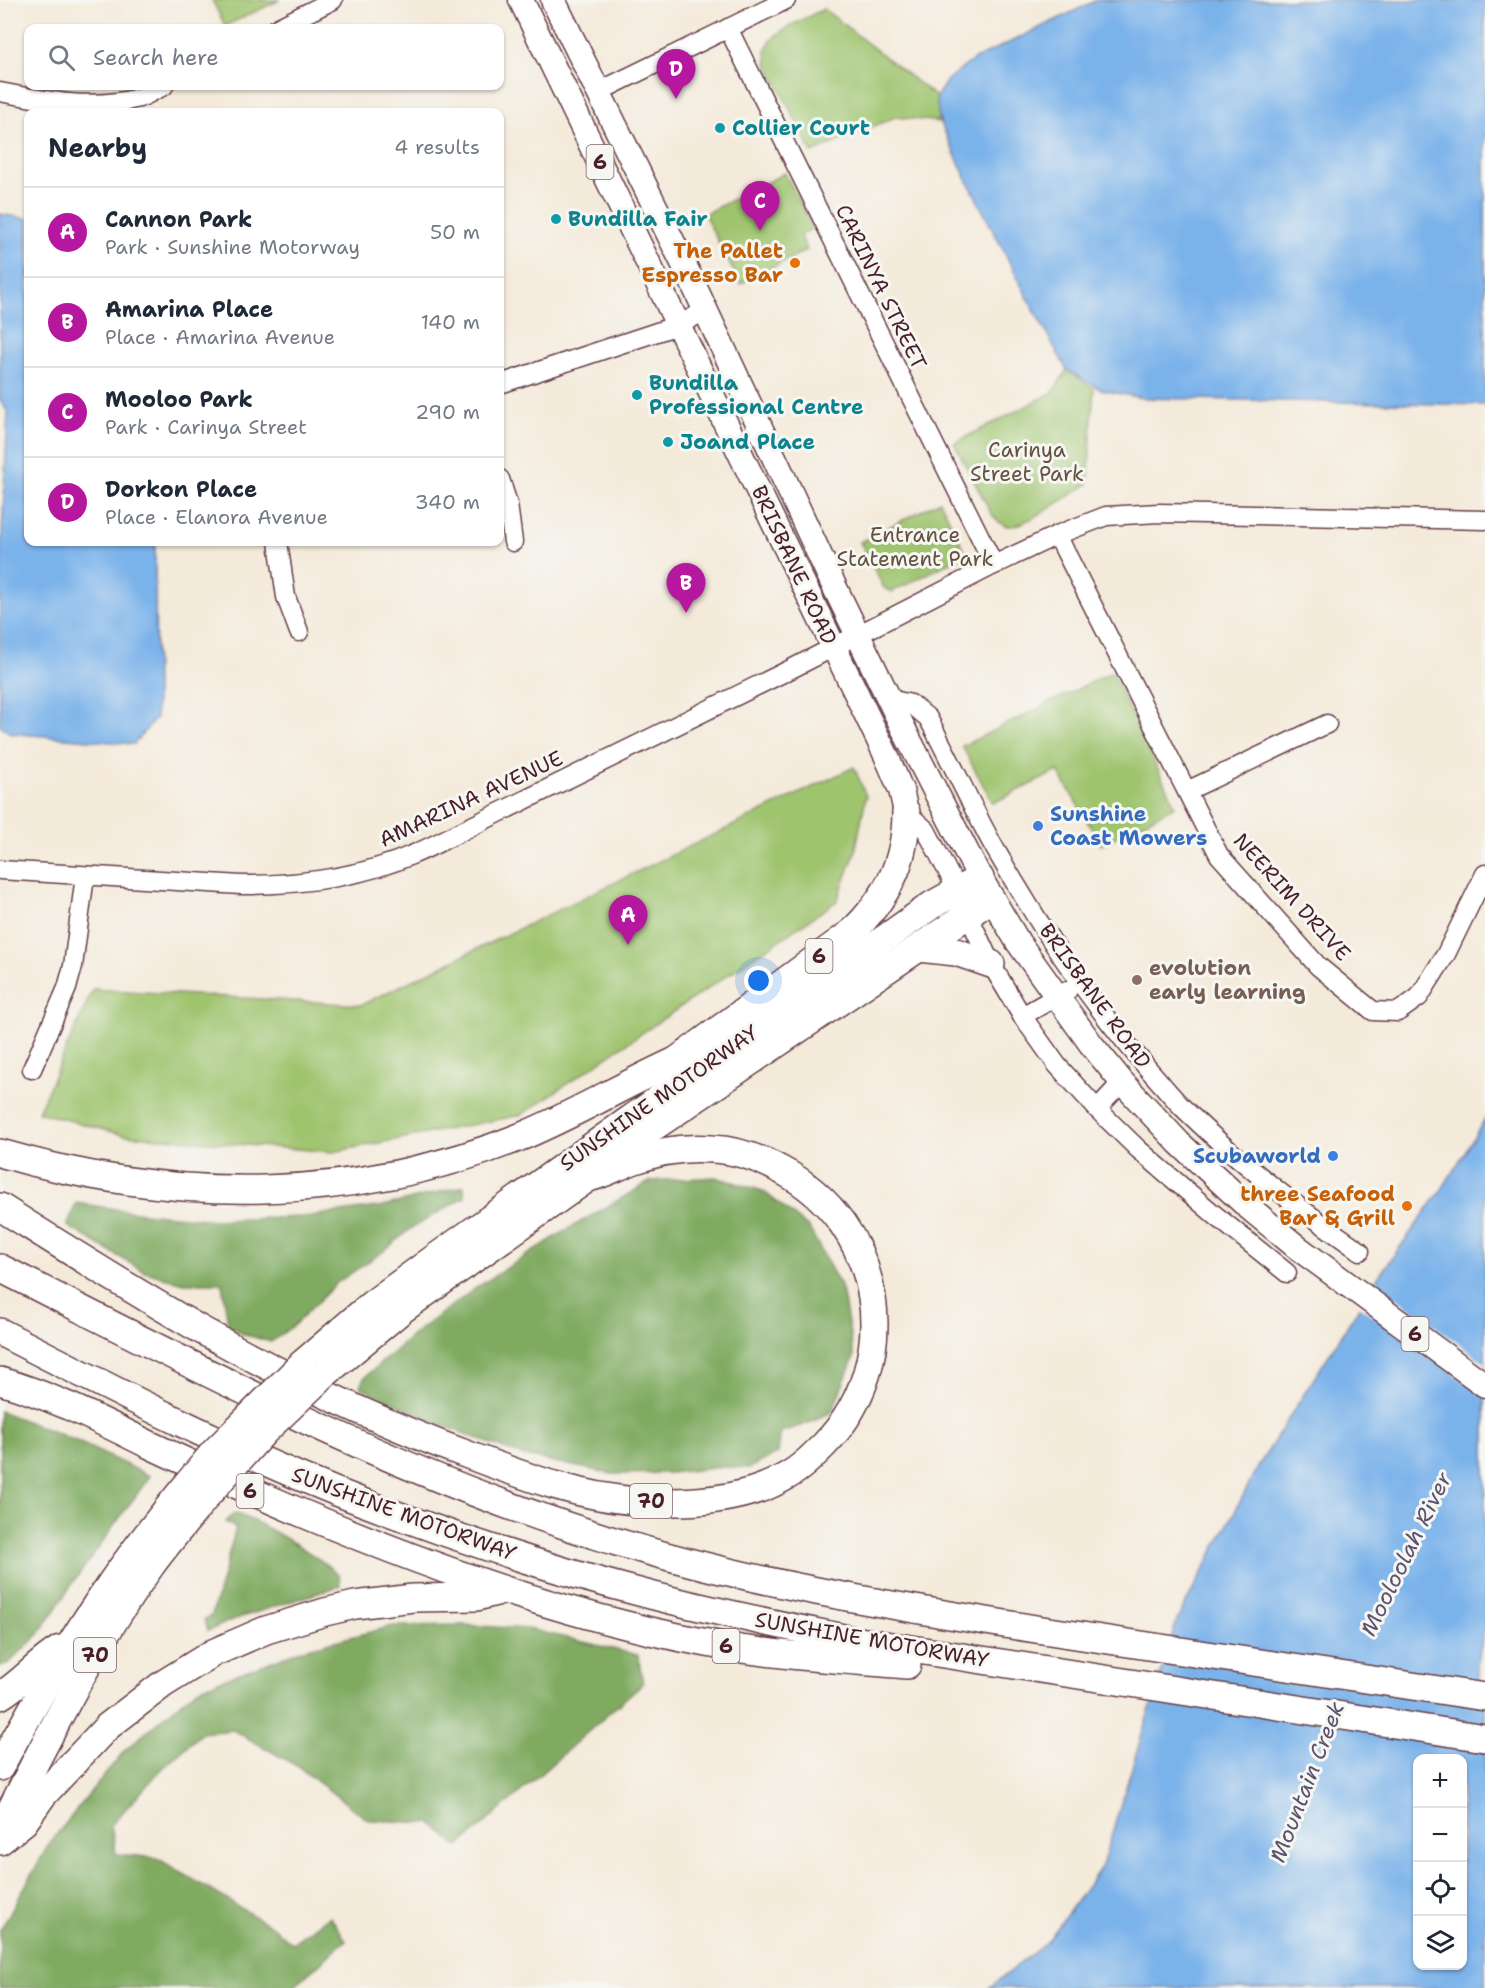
<!DOCTYPE html>
<html lang="en">
<head>
<meta charset="utf-8">
<style>
	body { margin:0; font-family:"Shantell Sans",sans-serif; background:#f2f2f3; color:#1f2937 }
	.controls { position:absolute; right:18px; bottom:18px; display:grid; overflow:hidden; border-radius:12px; box-shadow:0 2px 4px #0004 }
	.controls button { width:54px; height:54px; display:grid; place-items:center; padding:0; border:0; border-bottom:2px solid #e0e1e3; background:#fff; color:#1f2937; font:30px sans-serif }
	.you { position:absolute; left:759px; top:981px; width:21px; height:21px; margin:-15px; border:4px solid #fff; border-radius:50%; background:#1a73e8; box-shadow:0 0 0 9px #1a73e833 }
	.badge { display:grid; place-items:center; width:39px; height:39px; border-radius:50%; background:#b5179e; color:#fff; font-size:20px; font-weight:700 }
	.pin { position:absolute; translate:-50% -50px; filter:drop-shadow(0 2px 3px #0008) }
	.pin::after { content:''; position:absolute; top:32px; width:21px; height:18px; background:inherit; clip-path:polygon(0 0,100% 0,50% 100%) }
	.list { margin:0; padding:0; list-style:none }
	h2 { display:flex; justify-content:space-between; align-items:center; height:78px; margin:0; padding:0 24px; font-size:26px }
	h2 small { font-size:20px; font-weight:400; color:#747a83 }
	.list li { display:grid; grid-template-columns:39px 1fr auto; gap:18px; align-items:center; box-sizing:border-box; height:90px; padding:0 24px; border-top:2px solid #e0e1e3 }
	.list b { display:block; font-size:22px; white-space:nowrap }
	.list p { margin:0; font-size:20px; white-space:nowrap; color:#747a83 }
	.list em { font-size:20px; font-style:normal; color:#747a83 }
	.icon { flex:none; width:33px; height:33px; fill:none; stroke:currentColor; stroke-width:2; stroke-linecap:round; stroke-linejoin:round }
	.map { position:relative; flex:none; width:1485px; height:1988px; overflow:hidden }
	.search { position:absolute; background:#fff; box-shadow:0 2px 4px #0004; left:24px; top:24px; width:480px; height:66px; display:flex; align-items:center; gap:15px; box-sizing:border-box; padding:0 21px; border-radius:12px; color:#747a83; font-size:22px }
	.panel { position:absolute; background:#fff; box-shadow:0 2px 4px #0004; left:24px; top:108px; width:480px; height:438px; border-radius:12px }
	.map>svg:first-child { display:block }
</style>
</head>
<body>
<div class="map">
<svg width="1485" height="1988" viewBox="0 0 1485 1988">
	<rect width="100%" height="100%" fill="#f6f6f2"/>
	<filter id="ink" filterUnits="userSpaceOnUse"><feTurbulence type="fractalNoise" baseFrequency=".0167" numOctaves="2"/><feDisplacementMap in="SourceGraphic" scale="12" xChannelSelector="R" yChannelSelector="G"/><feConvolveMatrix kernelMatrix="1 2 1 2 8 2 1 2 1" color-interpolation-filters="sRGB"/></filter>
	<filter id="wash" filterUnits="userSpaceOnUse"><feTurbulence type="fractalNoise" baseFrequency=".008" numOctaves="4" result="noise"/><feDisplacementMap in="SourceGraphic" scale="24" xChannelSelector="R" yChannelSelector="G"/><feGaussianBlur stdDeviation="1.35" result="paint"/><feColorMatrix in="noise" values="0 0 0 0 0 0 0 0 0 0 0 0 0 0 0 0 0 1.4 0 .05"/><feComposite in="paint" operator="in"/></filter>
	<g filter="url(#wash)">
		<rect width="100%" height="100%" fill="#f4eada"/>
		<g fill="#9fc46e" stroke="#74724c" stroke-width="1.5">
			<path d="M 212,0 L 280,0 L 225,26 Z"/>
			<path d="M 824,9 L 936,97 L 940,122 L 895,117 L 812,153 L 767,64 C 767,60 766,54 766,50 C 770,31 809,17 824,9 Z"/>
			<path d="M 785,173 L 813,228 L 800,235 L 807,250 L 740,284 L 704,214 Z"/>
			<path d="M 1067,370 L 1094,389 L 1088,484 C 1073,493 1023,528 1009,526 C 1001,526 995,518 991,513 L 954,443 L 1052,393 Z"/>
			<path d="M 940,501 L 965,551 L 961,557 L 892,592 L 884,588 L 860,542 Z"/>
			<path d="M 1112,672 L 1175,806 L 1101,845 L 1058,771 L 993,803 L 962,746 Z"/>
			<path d="M 854,767 L 866,796 L 855,853 L 837,901 L 521,1115 L 333,1152 L 124,1135 L 38,1112 L 93,989 L 361,1005 Z"/>
		</g>
		<g fill="#7faa61" stroke="#646446" stroke-width="1.5">
			<path d="M 715,1177 L 763,1191 L 809,1228 L 842,1289 L 854,1357 L 832,1412 L 809,1423 L 781,1432 L 778,1453 L 750,1468 L 724,1467 L 669,1473 L 612,1474 L 520,1455 L 434,1422 L 360,1387 L 364,1378 L 416,1332 L 477,1287 L 565,1231 L 651,1181 Z"/>
			<path d="M 464,1186 L 465,1197 L 410,1229 L 384,1251 L 338,1282 L 294,1325 L 271,1342 L 243,1334 L 228,1325 L 222,1283 L 184,1283 L 145,1272 L 67,1226 L 76,1203 L 143,1213 L 216,1220 L 303,1217 L 384,1206 Z"/>
			<path d="M 0,1411 L 72,1439 L 150,1476 L 72,1584 L 39,1634 L 9,1663 L 0,1666 Z"/>
			<path d="M 234,1513 C 265,1524 315,1554 339,1575 L 340,1586 L 232,1620 L 208,1631 L 204,1620 L 212,1615 L 236,1528 L 226,1522 Z"/>
			<path d="M 464,1625 L 529,1629 L 638,1655 L 643,1683 L 458,1847 L 431,1823 L 368,1820 L 297,1766 L 233,1730 L 202,1733 L 162,1769 L 111,1825 L 116,1854 L 157,1858 L 271,1926 L 292,1943 L 330,1916 L 346,1940 L 292,1988 L 0,1988 L 0,1931 L 49,1844 L 125,1750 L 197,1689 L 304,1649 L 393,1626 Z"/>
		</g>
		<g fill="#7ab2ea" stroke="#62688a" stroke-width="1.5" fill-rule="evenodd">
			<path d="M 1097,0 L 1485,0 L 1485,405 L 1142,398 L 1102,390 L 1067,370 L 1035,312 L 965,176 L 940,122 L 936,97 L 948,79 L 975,59 Z"/>
			<path d="M 0,214 L 28,219 L 28,542 L 155,542 L 156,718 L 134,744 L 10,733 L 0,725 L 0,571 L 8,412 L 0,401 Z"/>
			<path d="M 1485,1119 L 1485,1626 L 1477,1666 L 1485,1709 L 1485,1988 L 989,1988 L 1047,1942 L 1102,1866 L 1177,1620 L 1261,1462 L 1379,1276 L 1441,1191 ZM 1418,1758 L 1462,1758 L 1462,1966 L 1418,1966 Z"/>
		</g>
		<path fill="#f4eada" d="M 1373,1281 L 1485,1363 L 1485,1396 L 1358,1305 Z"/>
	</g>
	<g filter="url(#ink)">
		<g fill="none" stroke-linecap="round" stroke-linejoin="round">
			<defs>
				<g id="minor">
					<path d="M 277,28 L 333,0"/>
					<path d="M 728,28 L 994,565"/>
					<path d="M 0,92 C 45,101 93,110 139,98 C 147,96 156,89 164,86"/>
					<path d="M 598,92 L 786,0"/>
					<path d="M 500,384 L 678,325 L 705,311"/>
					<path d="M 500,479 L 508,504 L 513,542"/>
					<path d="M 1057,535 L 1219,855 L 1318,966 L 1373,1011 L 1398,1012 L 1419,997 L 1446,954 L 1485,874"/>
					<path d="M 278,542 L 286,597 L 299,632"/>
					<path d="M 889,699 L 911,704 L 928,718 C 951,761 971,805 994,847 C 1039,926 1090,1003 1150,1071 C 1161,1083 1171,1096 1183,1108 C 1237,1161 1298,1208 1360,1251"/>
					<path d="M 1187,791 L 1327,724"/>
					<path d="M 906,812 L 926,830 L 952,880 L 991,964 L 1022,1016 L 1057,1065 L 1097,1109 L 1138,1149 L 1215,1215 L 1287,1273"/>
					<path d="M 0,870 L 241,885 C 299,885 360,878 414,854 C 431,847 447,838 464,830 L 793,668 L 994,565 L 1057,535 L 1106,516 L 1159,513 L 1485,520"/>
					<path d="M 1022,1016 L 1068,990"/>
					<path d="M 32,1069 L 67,988 L 73,966 L 85,876"/>
					<path d="M 1097,1109 L 1122,1082"/>
				</g>
				<g id="major">
					<path d="M 521,0 L 886,755 L 901,790 L 906,812"/>
					<path d="M 553,0 L 689,275 L 836,590 L 908,738 L 980,878 L 1018,942 L 1091,1044 L 1122,1082 L 1179,1143 L 1247,1206 L 1298,1248 L 1485,1385"/>
				</g>
				<g id="highway">
					<path d="M 919,948 L 956,952 L 991,964"/>
					<path d="M 664,1072 L 676,1061 L 851,933 C 887,898 906,863 906,812"/>
					<path d="M 0,1153 C 174,1204 356,1204 525,1135 C 577,1113 625,1084 676,1061"/>
					<path d="M 0,1207 C 67,1249 134,1292 203,1331 C 289,1379 379,1422 471,1456 C 524,1476 580,1497 637,1501 C 686,1504 742,1502 785,1477 C 800,1469 812,1457 824,1445 C 906,1362 884,1224 781,1170 C 759,1158 737,1150 712,1149 C 686,1147 659,1151 635,1160 C 618,1166 605,1174 588,1178"/>
					<path d="M 0,1268 C 186,1362 371,1461 570,1527 C 721,1578 878,1604 1036,1629 C 1185,1652 1335,1674 1485,1697"/>
					<path d="M 0,1332 C 119,1393 240,1455 365,1503 C 454,1537 546,1568 639,1592 C 709,1611 781,1625 853,1640 L 1485,1738"/>
					<path d="M 302,1364 L 372,1304 L 432,1260 L 932,905 L 980,878"/>
					<path d="M 325,1374 L 403,1309 L 588,1178 L 615,1153 L 991,899"/>
					<path d="M 0,1381 C 53,1396 101,1421 150,1445 C 201,1469 252,1492 304,1514 C 442,1572 586,1623 735,1648 C 792,1657 850,1660 907,1665"/>
					<path d="M 0,1696 C 22,1683 38,1662 60,1649"/>
					<path d="M 0,1767 C 34,1704 70,1641 111,1583 C 135,1548 162,1515 189,1482"/>
					<path d="M 0,1831 C 46,1742 91,1649 150,1567 C 169,1541 190,1517 210,1492"/>
					<path d="M 0,1841 L 24,1822 L 43,1795 L 107,1727 L 163,1684 L 213,1653 L 266,1630 L 325,1612 L 355,1605 L 413,1598 L 477,1597 L 504,1590"/>
				</g>
			</defs>
			<use href="#minor" stroke="#643d45" stroke-width="21"/>
			<use href="#major" stroke="#643d45" stroke-width="27"/>
			<use href="#highway" stroke="#643d45" stroke-width="30"/>
			<use href="#minor" stroke="#fff" stroke-width="18"/>
			<use href="#major" stroke="#fff" stroke-width="24"/>
			<use href="#highway" stroke="#fff" stroke-width="27"/>
			<defs>
				<g id="highway-bridge">
					<path d="M 189,1482 L 214,1452 L 302,1364"/>
					<path d="M 210,1492 L 264,1432 L 325,1374"/>
				</g>
			</defs>
			<use href="#highway-bridge" stroke="#643d45" stroke-width="30" stroke-linecap="butt"/>
			<use href="#highway-bridge" stroke="#fff" stroke-width="27"/>
		</g>
	</g>
	<g fill="#0f9aa8" stroke="#f6f6f2" stroke-width="2">
		<circle cx="720" cy="128" r="6"/>
		<circle cx="556" cy="219" r="6"/>
		<circle cx="637" cy="395" r="6"/>
		<circle cx="668" cy="442" r="6"/>
	</g>
	<g fill="#e8710a" stroke="#f6f6f2" stroke-width="2">
		<circle cx="795" cy="263" r="6"/>
		<circle cx="1407" cy="1206" r="6"/>
	</g>
	<g fill="#3f7fe0" stroke="#f6f6f2" stroke-width="2">
		<circle cx="1038" cy="826" r="6"/>
		<circle cx="1333" cy="1156" r="6"/>
	</g>
	<circle fill="#8d6e63" stroke="#f6f6f2" stroke-width="2" cx="1137" cy="980" r="6"/>
	<g text-anchor="middle" dominant-baseline="central" stroke-width="6" stroke-linejoin="round" paint-order="stroke">
		<g fill="#f6f6f2" stroke="#7e6067" stroke-width="1.5">
			<rect x="586.5" y="145" width="27" height="34" rx="4.5"/>
			<rect x="805.5" y="939" width="27" height="34" rx="4.5"/>
			<rect x="1401.5" y="1317" width="27" height="34" rx="4.5"/>
			<rect x="236.5" y="1474" width="27" height="34" rx="4.5"/>
			<rect x="630" y="1484" width="42" height="34" rx="4.5"/>
			<rect x="712.5" y="1629" width="27" height="34" rx="4.5"/>
			<rect x="74" y="1638" width="42" height="34" rx="4.5"/>
		</g>
		<g font-size="20" font-weight="bold" fill="#4a1f2b">
			<text x="600" y="162">6</text>
			<text x="819" y="956">6</text>
			<text x="1415" y="1334">6</text>
			<text x="250" y="1491">6</text>
			<text x="651" y="1501">70</text>
			<text x="726" y="1646">6</text>
			<text x="95" y="1655">70</text>
		</g>
		<g font-size="21" font-weight="bold" fill="#0d838f" stroke="#f6f6f2" text-anchor="start">
			<text x="732" y="128">Collier Court</text>
			<text x="568" y="219">Bundilla Fair</text>
			<text x="649" y="383">Bundilla<tspan x="649" dy="24">Professional Centre</tspan></text>
			<text x="680" y="442">Joand Place</text>
		</g>
		<g font-size="21" font-weight="bold" fill="#c56008" stroke="#f6f6f2" text-anchor="end">
			<text x="783" y="251">The Pallet<tspan x="783" dy="24">Espresso Bar</tspan></text>
			<text x="1395" y="1194">three Seafood<tspan x="1395" dy="24">Bar &amp; Grill</tspan></text>
		</g>
		<g font-size="21" fill="#4a1f2b" stroke="#f6f6f2">
			<text transform="translate(881 287) rotate(64)">CARINYA STREET</text>
			<text transform="translate(794 565) rotate(65)">BRISBANE ROAD</text>
			<text transform="translate(471 799) rotate(-25)">AMARINA AVENUE</text>
			<text transform="translate(1292 897) rotate(48)">NEERIM DRIVE</text>
			<text transform="translate(1095 996) rotate(54)">BRISBANE ROAD</text>
			<text transform="translate(659 1098) rotate(-35)">SUNSHINE MOTORWAY</text>
			<text transform="translate(404 1514) rotate(20)">SUNSHINE MOTORWAY</text>
			<text transform="translate(872 1640) rotate(10)">SUNSHINE MOTORWAY</text>
		</g>
		<g font-size="21" fill="#64513f" stroke="#f6f6f2">
			<text x="1027" y="450">Carinya<tspan x="1027" dy="24">Street Park</tspan></text>
			<text x="915" y="535">Entrance<tspan x="915" dy="24">Statement Park</tspan></text>
		</g>
		<g font-size="21" font-weight="bold" fill="#366cbe" stroke="#f6f6f2" text-anchor="start">
			<text x="1050" y="814">Sunshine<tspan x="1050" dy="24">Coast Mowers</tspan></text>
			<text x="1321" y="1156" text-anchor="end">Scubaworld</text>
		</g>
		<g font-size="21" font-weight="bold" fill="#785e54" stroke="#f6f6f2" text-anchor="start">
			<text x="1149" y="968">evolution<tspan x="1149" dy="24">early learning</tspan></text>
		</g>
		<g font-size="22" font-style="italic" fill="#5b526e" stroke="#f6f6f2">
			<text transform="translate(1406 1554) rotate(-64)">Mooloolah River</text>
			<text transform="translate(1307 1782) rotate(-69)">Mountain Creek</text>
		</g>
	</g>
</svg>
<div class="controls">
<button>+</button>
<button>−</button>
<button><svg class="icon" aria-label="locate" viewBox="0 0 24 24"><circle cx="12" cy="12" r="6"/><path d="M12 2v4M12 18v4M2 12h4M18 12h4"/></svg></button>
<button><svg class="icon" aria-label="layers" viewBox="0 0 24 24"><path d="M12 4l9 5-9 5-9-5zM3 14l9 5 9-5"/></svg></button>
</div>
<div class="you"></div>
<div class="pin badge" style="left:628px;top:945px">A</div>
<div class="pin badge" style="left:686px;top:613px">B</div>
<div class="pin badge" style="left:760px;top:231px">C</div>
<div class="pin badge" style="left:676px;top:99px">D</div>
<div class="search"><svg class="icon" aria-label="search" viewBox="0 0 24 24"><circle cx="10" cy="10" r="6"/><path d="M15 15l6 6"/></svg>Search here</div>
<section class="panel">
<h2>Nearby<small>4 results</small></h2>
<ul class="list">
<li><span class="badge">A</span><div><b>Cannon Park</b><p>Park · Sunshine Motorway</p></div><em>50 m</em></li>
<li><span class="badge">B</span><div><b>Amarina Place</b><p>Place · Amarina Avenue</p></div><em>140 m</em></li>
<li><span class="badge">C</span><div><b>Mooloo Park</b><p>Park · Carinya Street</p></div><em>290 m</em></li>
<li><span class="badge">D</span><div><b>Dorkon Place</b><p>Place · Elanora Avenue</p></div><em>340 m</em></li>
</ul>
</section>
</div>
</body>
</html>
